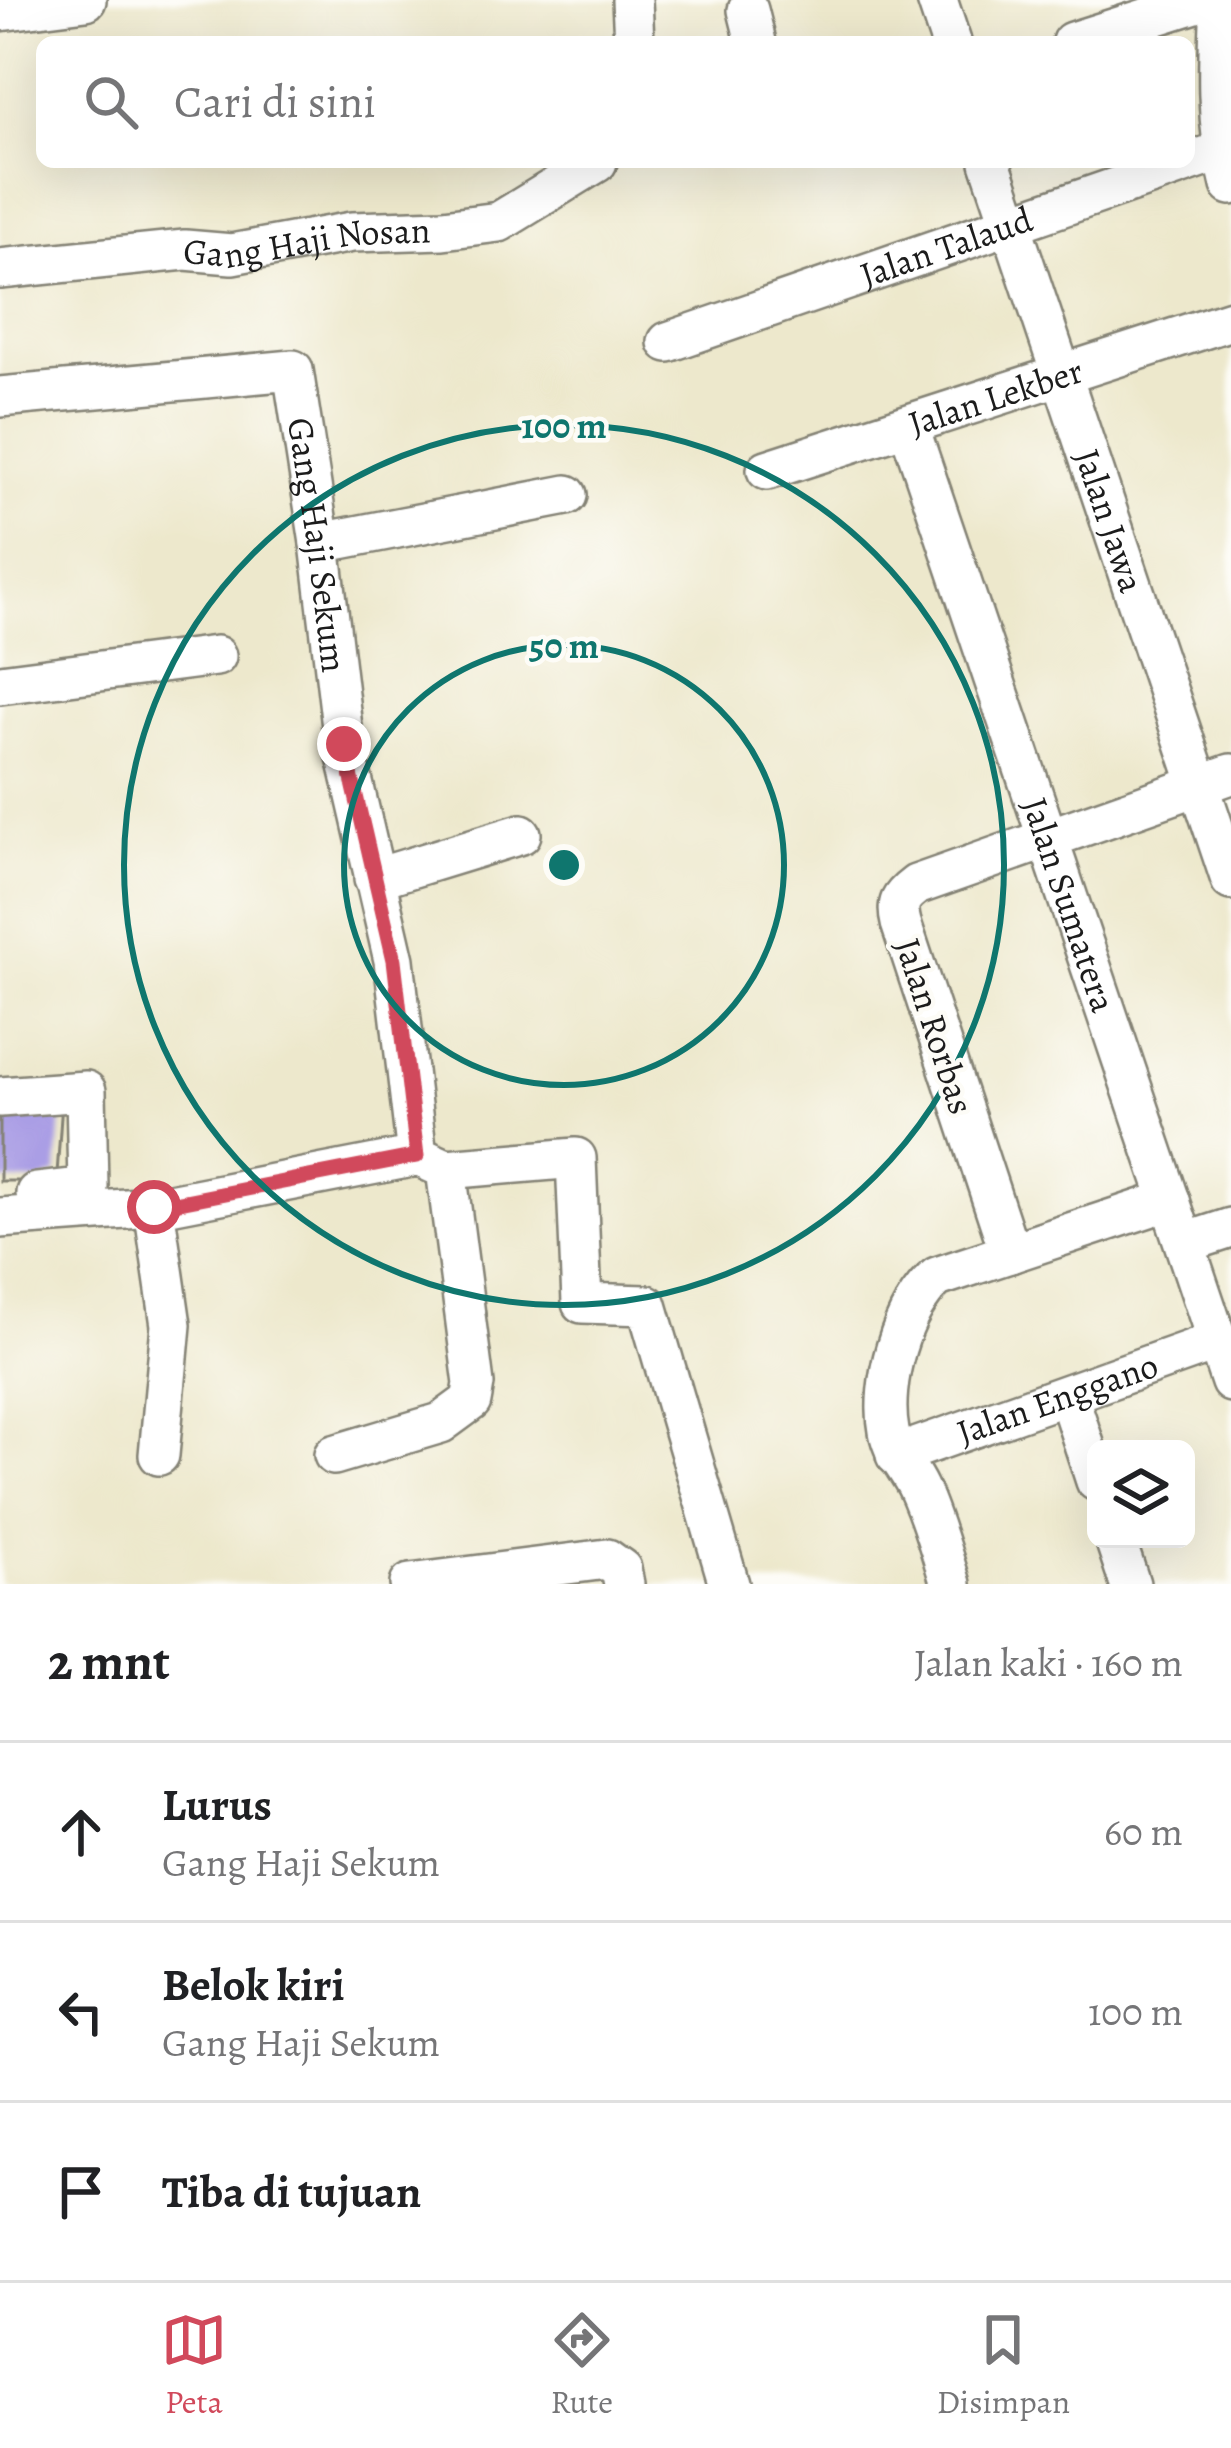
<!DOCTYPE html>
<html lang="id">
<head>
<meta charset="utf-8">
<style>
	body { margin:0; font-family:Alegreya,serif; background:#f6f6f6; color:#202124 }
	.controls { position:absolute; right:36px; bottom:36px; display:grid; overflow:hidden; border-radius:18px; box-shadow:0 12px 48px #0002 }
	.controls button { width:108px; height:108px; display:grid; place-items:center; padding:0; border:0; border-bottom:3px solid #e0e0e0; background:#fff; color:#202124; font:60px sans-serif }
	.stop { position:absolute; width:36px; height:36px; margin:-27px; border:9px solid #d1495b; border-radius:50%; background:#fff }
	.stop.end { background:#d1495b; border-color:#fff; box-shadow:0 3px 12px #0008 }
	.list { margin:0; padding:0; list-style:none }
	h2 { display:flex; justify-content:space-between; align-items:center; height:156px; margin:0; padding:0 48px; font-size:51px }
	h2 small { font-size:39px; font-weight:400; color:#757577 }
	.list li { display:grid; grid-template-columns:78px 1fr auto; gap:36px; align-items:center; box-sizing:border-box; height:180px; padding:0 48px; border-top:3px solid #e0e0e0 }
	.list b { display:block; font-size:45px; white-space:nowrap }
	.list p { margin:0; font-size:39px; white-space:nowrap; color:#757577 }
	.list em { font-size:39px; font-style:normal; color:#757577 }
	.icon { flex:none; width:66px; height:66px; fill:none; stroke:currentColor; stroke-width:2; stroke-linecap:round; stroke-linejoin:round }
	.map { position:relative; flex:none; width:1231px; height:1584px; overflow:hidden }
	.search { position:absolute; background:#fff; box-shadow:0 12px 48px #0002; left:36px; right:36px; top:36px; height:132px; display:flex; align-items:center; gap:30px; box-sizing:border-box; padding:0 42px; border-radius:18px; color:#757577; font-size:45px }
	.sheet { height:696px; background:#fff }
	nav { display:flex; justify-content:space-around; align-items:center; box-sizing:border-box; height:168px; border-top:3px solid #e0e0e0; background:#fff; font-size:33px; color:#757577 }
	nav a { display:grid; justify-items:center; gap:6px }
	nav .on { color:#d1495b }
	.map>svg:first-child { display:block }
</style>
</head>
<body>
<div class="map">
<svg width="1231" height="1584" viewBox="0 0 1231 1584">
	<rect width="100%" height="100%" fill="#fdfcf7"/>
	<filter id="ink" filterUnits="userSpaceOnUse"><feTurbulence type="fractalNoise" baseFrequency=".00833" numOctaves="2"/><feDisplacementMap in="SourceGraphic" scale="24" xChannelSelector="R" yChannelSelector="G"/><feConvolveMatrix kernelMatrix="1 2 1 2 8 2 1 2 1" color-interpolation-filters="sRGB"/></filter>
	<filter id="wash" filterUnits="userSpaceOnUse"><feTurbulence type="fractalNoise" baseFrequency=".004" numOctaves="4" result="noise"/><feDisplacementMap in="SourceGraphic" scale="48" xChannelSelector="R" yChannelSelector="G"/><feGaussianBlur stdDeviation="2.7" result="paint"/><feColorMatrix in="noise" values="0 0 0 0 0 0 0 0 0 0 0 0 0 0 0 0 0 1.4 0 .05"/><feComposite in="paint" operator="in"/></filter>
	<g filter="url(#wash)">
		<rect width="100%" height="100%" fill="#ede8cc"/>
		<g id="blocks">
			<path fill="#aa9ee5" d="M 62,1102 L 57,1174 L 40,1181 L 0,1181 L 0,1103 Z"/>
		</g>
	</g>
	<g filter="url(#ink)">
		<use href="#blocks" fill-opacity="0" stroke="#848274" stroke-width="3"/>
		<g fill="none" stroke-linecap="round" stroke-linejoin="round">
			<defs>
				<g id="minor">
					<path d="M 632,0 L 634,42"/>
					<path d="M 937,0 L 951,42"/>
					<path d="M 1221,0 C 1218,63 1215,124 1231,185"/>
					<path d="M 748,10 L 756,42"/>
					<path d="M 0,11 L 86,0"/>
					<path d="M 1072,42 L 1205,0"/>
					<path id="s1" d="M 990,162 L 1231,880"/>
					<path id="s2" d="M 0,269 L 185,250 L 232,254 L 352,232 L 443,229 L 499,222 L 597,162"/>
					<path id="s3" d="M 668,342 L 1222,151"/>
					<path id="s4" d="M 0,397 L 293,370 L 320,543 L 344,744 L 394,960 L 417,1156"/>
					<path id="s5" d="M 909,427 L 1231,1382"/>
					<path id="s6" d="M 767,470 L 1231,320"/>
					<path d="M 320,543 L 567,495"/>
					<path d="M 0,684 L 216,656"/>
					<path d="M 374,879 L 521,834"/>
					<path d="M 0,1097 L 86,1091 L 88,1187 L 36,1193"/>
					<path d="M 446,1169 L 576,1158 L 582,1303 L 647,1305 L 729,1584"/>
					<path d="M 154,1207 L 171,1325 L 159,1455"/>
					<path d="M 0,1218 L 154,1207 L 417,1156"/>
					<path d="M 1185,1243 L 1231,1228"/>
					<path d="M 1010,1253 L 901,923 C 896,903 900,897 916,885 L 1231,774"/>
					<path d="M 1068,1395 L 1096,1481"/>
					<path d="M 334,1455 L 441,1423 L 471,1401 L 474,1384 L 446,1169 L 422,1158"/>
					<path id="s7" d="M 896,1455 L 1217,1341"/>
					<path d="M 1115,1539 L 1130,1584"/>
					<path d="M 410,1584 L 607,1559 L 621,1569 L 624,1584"/>
					<path d="M 951,1584 C 941,1552 932,1518 918,1488 C 908,1467 893,1454 889,1431 C 880,1384 901,1308 937,1277 L 1170,1200"/>
				</g>
			</defs>
			<use href="#minor" stroke="#848274" stroke-width="44"/>
			<use href="#minor" stroke="#fff" stroke-width="39"/>
		</g>
	</g>
	<g fill="none" stroke-linecap="round" stroke-linejoin="round" filter="url(#ink)">
		<path stroke="#d1495b" stroke-width="15" d="M 154,1207 L 417,1156 L 394,960 L 344,744"/>
	</g>
	<g fill="none" stroke="#0f766e" stroke-width="6">
		<circle cx="564" cy="865" r="220"/>
		<circle cx="564" cy="865" r="440"/>
	</g>
	<g text-anchor="middle" dominant-baseline="central" stroke-width="9" stroke-linejoin="round" paint-order="stroke">
		<g font-size="36" fill="#1c1c1c" stroke="#fdfcf7">
			<text stroke="none"><textPath href="#s2" startOffset="309">Gang Haji Nosan</textPath></text>
			<text stroke="none"><textPath href="#s3" startOffset="294">Jalan Talaud</textPath></text>
			<text stroke="none"><textPath href="#s6" startOffset="240">Jalan Lekber</textPath></text>
			<text stroke="none"><textPath href="#s1" startOffset="378">Jalan Jawa</textPath></text>
			<text stroke="none"><textPath href="#s4" startOffset="471">Gang Haji Sekum</textPath></text>
			<text stroke="none"><textPath href="#s5" startOffset="504">Jalan Sumatera</textPath></text>
			<text transform="translate(935 1026) rotate(72)">Jalan Rorbas</text>
			<text stroke="none"><textPath href="#s7" startOffset="171">Jalan Enggano</textPath></text>
		</g>
	</g>
	<circle cx="564" cy="865" r="18" fill="#0f766e" stroke="#fdfcf7" stroke-width="6"/>
	<g font-size="36" text-anchor="middle" font-weight="bold" fill="#0f766e" stroke="#fdfcf7" stroke-width="9" stroke-linejoin="round" paint-order="stroke">
		<text x="564" y="438">100 m</text>
		<text x="564" y="658">50 m</text>
	</g>
</svg>
<div class="controls">
<button><svg class="icon" aria-label="layers" viewBox="0 0 24 24"><path d="M12 4l9 5-9 5-9-5zM3 14l9 5 9-5"/></svg></button>
</div>
<div class="stop" style="left:154px;top:1207px"></div>
<div class="stop end" style="left:344px;top:744px"></div>
<div class="search"><svg class="icon" aria-label="search" viewBox="0 0 24 24"><circle cx="10" cy="10" r="6"/><path d="M15 15l6 6"/></svg>Cari di sini</div>
</div>
<section class="sheet">
<h2>2 mnt<small>Jalan kaki · 160 m</small></h2>
<ul class="list">
<li><svg class="icon" aria-label="ahead" viewBox="0 0 24 24"><path d="M12 20V5M6 11l6-6 6 6"/></svg><div><b>Lurus</b><p>Gang Haji Sekum</p></div><em>60 m</em></li>
<li><svg class="icon" aria-label="left" viewBox="0 0 24 24"><path d="M17 20v-9H6M10 6l-5 5 5 5"/></svg><div><b>Belok kiri</b><p>Gang Haji Sekum</p></div><em>100 m</em></li>
<li><svg class="icon" aria-label="arrive" viewBox="0 0 24 24"><path d="M6 21V4h12l-3 4 3 4H6"/></svg><div><b>Tiba di tujuan</b></div></li>
</ul>
</section>
<nav>
<a class="on"><svg class="icon" aria-label="map" viewBox="0 0 24 24"><path d="M3 6l6-2 6 2 6-2v14l-6 2-6-2-6 2zM9 4v14M15 6v14"/></svg>Peta</a>
<a><svg class="icon" aria-label="directions" viewBox="0 0 24 24"><path d="M12 3l9 9-9 9-9-9zM9 14v-3h6M13 9l2 2-2 2"/></svg>Rute</a>
<a><svg class="icon" aria-label="saved" viewBox="0 0 24 24"><path d="M7 4h10v16l-5-4-5 4z"/></svg>Disimpan</a>
</nav>
</body>
</html>
